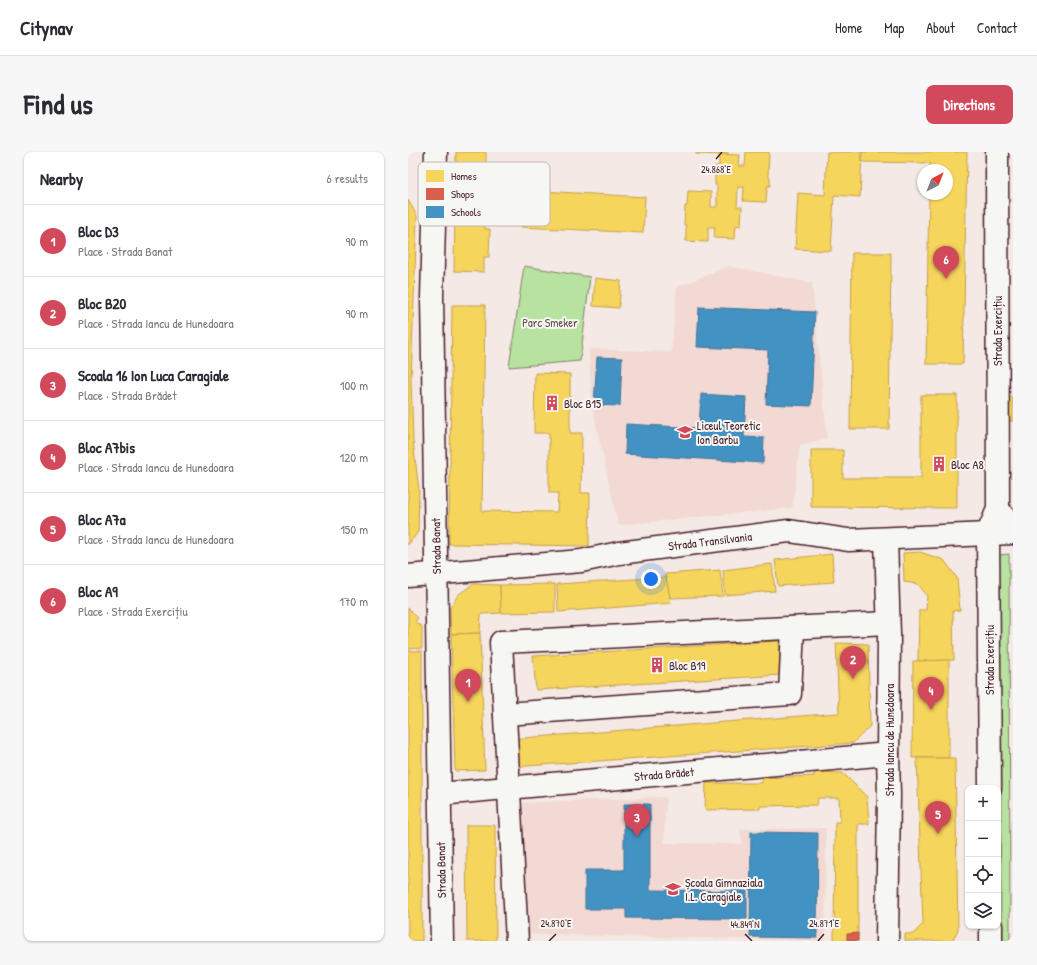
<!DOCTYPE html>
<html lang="en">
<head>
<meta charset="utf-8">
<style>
	body { margin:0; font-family:"Patrick Hand",sans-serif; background:#f7f7f7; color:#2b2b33 }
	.controls { position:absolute; right:12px; bottom:12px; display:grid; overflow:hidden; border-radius:8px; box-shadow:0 1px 3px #0004 }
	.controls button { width:36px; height:36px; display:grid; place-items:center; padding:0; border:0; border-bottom:1px solid #e1e1e2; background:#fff; color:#2b2b33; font:20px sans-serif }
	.compass { position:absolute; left:509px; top:12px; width:36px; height:36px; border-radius:50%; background:#fff; box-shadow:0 1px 3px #0004; rotate:42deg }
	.you { position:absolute; left:243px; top:427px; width:14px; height:14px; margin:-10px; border:3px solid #fff; border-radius:50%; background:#1a73e8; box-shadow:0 0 0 6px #1a73e833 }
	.badge { display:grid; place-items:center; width:26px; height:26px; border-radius:50%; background:#d1495b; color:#fff; font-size:13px; font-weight:700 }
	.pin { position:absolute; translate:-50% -33px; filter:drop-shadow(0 1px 2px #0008) }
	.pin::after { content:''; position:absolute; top:21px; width:14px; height:12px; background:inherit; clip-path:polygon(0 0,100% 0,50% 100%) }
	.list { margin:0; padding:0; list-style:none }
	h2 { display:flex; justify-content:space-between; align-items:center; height:52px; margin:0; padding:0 16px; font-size:17px }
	h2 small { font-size:13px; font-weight:400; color:#7c7c81 }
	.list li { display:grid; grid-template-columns:26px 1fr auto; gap:12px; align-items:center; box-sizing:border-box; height:72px; padding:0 16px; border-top:1px solid #e1e1e2 }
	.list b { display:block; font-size:15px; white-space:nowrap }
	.list p { margin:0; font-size:13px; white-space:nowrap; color:#7c7c81 }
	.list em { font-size:13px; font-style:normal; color:#7c7c81 }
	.icon { flex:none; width:22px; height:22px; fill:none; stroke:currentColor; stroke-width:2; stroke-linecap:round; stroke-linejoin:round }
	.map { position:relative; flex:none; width:605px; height:789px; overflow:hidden; border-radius:8px }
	header { display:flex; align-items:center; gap:24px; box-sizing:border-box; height:56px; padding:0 20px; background:#fff; border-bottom:1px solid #e1e1e2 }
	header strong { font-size:19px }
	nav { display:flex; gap:22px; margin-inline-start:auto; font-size:14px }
	.intro { display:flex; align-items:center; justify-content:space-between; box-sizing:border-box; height:96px; padding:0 24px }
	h1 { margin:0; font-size:28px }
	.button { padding:10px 18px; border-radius:8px; background:#d1495b; color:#fff; font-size:14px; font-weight:700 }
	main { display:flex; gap:24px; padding:0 24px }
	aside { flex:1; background:#fff; border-radius:8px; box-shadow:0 1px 3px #0004 }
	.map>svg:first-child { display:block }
</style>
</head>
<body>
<header>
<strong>Citynav</strong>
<nav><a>Home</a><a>Map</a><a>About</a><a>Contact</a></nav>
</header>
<div class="intro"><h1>Find us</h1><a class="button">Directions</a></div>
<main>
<aside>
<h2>Nearby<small>6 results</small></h2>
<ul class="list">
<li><span class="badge">1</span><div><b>Bloc D3</b><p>Place · Strada Banat</p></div><em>90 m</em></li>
<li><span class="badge">2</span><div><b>Bloc B20</b><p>Place · Strada Iancu de Hunedoara</p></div><em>90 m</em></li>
<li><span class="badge">3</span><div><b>Scoala 16 Ion Luca Caragiale</b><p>Place · Strada Brădet</p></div><em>100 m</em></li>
<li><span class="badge">4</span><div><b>Bloc A7bis</b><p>Place · Strada Iancu de Hunedoara</p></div><em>120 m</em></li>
<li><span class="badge">5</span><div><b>Bloc A7a</b><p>Place · Strada Iancu de Hunedoara</p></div><em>150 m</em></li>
<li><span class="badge">6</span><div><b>Bloc A9</b><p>Place · Strada Exercițiu</p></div><em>170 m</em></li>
</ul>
</aside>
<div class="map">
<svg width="605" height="789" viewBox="0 0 605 789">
	<rect width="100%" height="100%" fill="#f4e9e4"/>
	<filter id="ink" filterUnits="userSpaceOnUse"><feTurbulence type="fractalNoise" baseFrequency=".025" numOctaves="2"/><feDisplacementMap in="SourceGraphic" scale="8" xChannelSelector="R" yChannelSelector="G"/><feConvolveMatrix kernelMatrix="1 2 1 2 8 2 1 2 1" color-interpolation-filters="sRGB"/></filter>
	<g filter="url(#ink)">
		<g fill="#f2d9d3">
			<path d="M 321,114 L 404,131 L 419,286 L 392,293 L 384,356 L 210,373 L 184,253 L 181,197 L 263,200 L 269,135 Z"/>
			<path d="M 258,645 L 256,691 L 334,692 L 332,677 L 418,676 L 417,789 L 114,782 L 110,651 Z"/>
		</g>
		<g fill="#b7e2a0" stroke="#808066">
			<path d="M 116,114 L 182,125 L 172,209 L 101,215 Z"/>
			<path d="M 601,402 L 602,789 L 593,789 L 591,403 Z"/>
		</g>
		<g fill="#f6d55c" stroke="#c29e4d">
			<path d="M 48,0 L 78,0 L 78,17 L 84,17 L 83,47 L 78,47 L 77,77 L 82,77 L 81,105 L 76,105 L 76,120 L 46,119 Z"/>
			<path d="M 288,0 L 320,0 L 320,3 L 288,2 Z"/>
			<path d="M 338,0 L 361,0 L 360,24 L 362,25 L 362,34 L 359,34 L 358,50 L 335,49 L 336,35 L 330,35 L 329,55 L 334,55 L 333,74 L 328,73 L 327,87 L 306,86 L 307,75 L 300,75 L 300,90 L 278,89 L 278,73 L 276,73 L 277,54 L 279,54 L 280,39 L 303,40 L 303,55 L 309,55 L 309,33 L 307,33 L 307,14 L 311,14 L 311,2 L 332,3 L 331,14 L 337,14 Z"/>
			<path d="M 419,0 L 454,0 L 452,45 L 426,43 L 423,99 L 387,97 L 390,41 L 417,43 Z"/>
			<path d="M 454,0 L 559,0 L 555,212 L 518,212 L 521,42 L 539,42 L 539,18 L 522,18 L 522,11 L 454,10 Z"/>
			<path d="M 115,38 L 237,45 L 235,81 L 113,75 Z"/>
			<path d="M 0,48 L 9,64 L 3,226 L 5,289 L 11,338 L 10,380 L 0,393 Z"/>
			<path d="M 444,101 L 483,101 L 481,277 L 442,277 Z"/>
			<path d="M 187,126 L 213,129 L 211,156 L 185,154 Z"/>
			<path d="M 44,153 L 77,153 L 74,359 L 149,360 L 150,341 L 141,341 L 141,281 L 126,281 L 127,221 L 162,222 L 162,281 L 174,281 L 173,341 L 182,341 L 181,394 L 41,392 Z"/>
			<path d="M 513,243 L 549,243 L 549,356 L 403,355 L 403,298 L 435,298 L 435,326 L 513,326 Z"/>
			<path d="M 601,245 L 605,245 L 605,269 L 600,269 Z"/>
			<path d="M 512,400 L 536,408 L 549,426 L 552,458 L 545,459 L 546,508 L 510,509 L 511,458 L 518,458 L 519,444 L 510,432 L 496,430 L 495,401 Z"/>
			<path d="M 424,402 L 426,430 L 370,434 L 367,408 Z"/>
			<path d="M 364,412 L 367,439 L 317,443 L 315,418 Z"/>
			<path d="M 312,418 L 315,444 L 262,446 L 257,422 Z"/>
			<path d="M 258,425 L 263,451 L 150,460 L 149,432 Z"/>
			<path d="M 65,432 L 92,433 L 93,461 L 73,462 L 72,481 L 43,482 L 42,456 L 50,443 Z"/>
			<path d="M 147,432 L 147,460 L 93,461 L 92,433 Z"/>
			<path d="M 0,456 L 10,466 L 7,470 L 14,475 L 14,496 L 0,497 Z"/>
			<path d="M 72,481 L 77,618 L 47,619 L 43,482 Z"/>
			<path d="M 371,489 L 373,523 L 128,538 L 125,504 Z"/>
			<path d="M 428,491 L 460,492 L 462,574 L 445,591 L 104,615 L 103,587 L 431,561 Z"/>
			<rect x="0" y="499" width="14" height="290"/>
			<path d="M 541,508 L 541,606 L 504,606 L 505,509 Z"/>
			<path d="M 509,606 L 547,606 L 550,778 L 544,789 L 497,789 L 497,782 L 505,782 L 515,772 Z"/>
			<path d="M 407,620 L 435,621 L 459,645 L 461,672 L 450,672 L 450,789 L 426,789 L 427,670 L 432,670 L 431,646 L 410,646 L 409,653 L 352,654 L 352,657 L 297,658 L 298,631 L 354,631 L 354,626 L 406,624 Z"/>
			<path d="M 58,673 L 87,673 L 88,789 L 59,789 Z"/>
		</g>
		<path fill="#d6604d" stroke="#ac4c43" d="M 450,781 L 450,789 L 439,789 L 439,782 Z"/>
		<g fill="#4393c3" stroke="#457095">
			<path d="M 291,155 L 407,160 L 403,254 L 358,252 L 360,198 L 289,195 Z"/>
			<path d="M 189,205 L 214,206 L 212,254 L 186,253 Z"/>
			<path d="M 293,242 L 338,245 L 336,285 L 356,286 L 355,311 L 217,302 L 218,272 L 291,276 Z"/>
			<path d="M 216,652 L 242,652 L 242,738 L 339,739 L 339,767 L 218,766 L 218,757 L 177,757 L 177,718 L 216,718 Z"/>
			<path d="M 343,680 L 410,681 L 409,786 L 342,785 Z"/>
		</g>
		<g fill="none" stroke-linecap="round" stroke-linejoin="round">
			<defs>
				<g id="minor">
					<path d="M 28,0 L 24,145 L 34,789"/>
					<path d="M 478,387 L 481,483 L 480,602 L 481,643 L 479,789"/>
					<path d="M 0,424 L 173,409 L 211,401 L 381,379 L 440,388 L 605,381"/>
					<path d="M 97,562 L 382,542 L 385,476"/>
					<path d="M 32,642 L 480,602"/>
					<path d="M 109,789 L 93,490 L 480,471"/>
				</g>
				<g id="major">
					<path d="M 590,357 L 605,376"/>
					<path d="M 582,636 L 580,381 L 590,357 L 589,0"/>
					<path d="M 583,774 L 583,789"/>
				</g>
			</defs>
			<use href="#minor" stroke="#4a1f2b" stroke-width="25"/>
			<use href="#major" stroke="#4a1f2b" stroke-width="25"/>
			<use href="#minor" stroke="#f6f6f2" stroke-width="22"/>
			<use href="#major" stroke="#f6f6f2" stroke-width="22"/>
		</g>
	</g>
	<path fill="none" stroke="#4a1f2b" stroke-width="1.5" d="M 308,7 L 314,0M 337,782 L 344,789M 141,789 L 148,782M 410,789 L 416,782"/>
	<defs>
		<symbol id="building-bare" viewBox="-9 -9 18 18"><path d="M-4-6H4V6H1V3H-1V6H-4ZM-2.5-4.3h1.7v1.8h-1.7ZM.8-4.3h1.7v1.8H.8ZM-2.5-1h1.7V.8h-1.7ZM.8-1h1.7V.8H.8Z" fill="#d1495b" stroke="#f6f6f2" stroke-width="2.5" paint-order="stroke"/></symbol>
		<symbol id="university-bare" viewBox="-9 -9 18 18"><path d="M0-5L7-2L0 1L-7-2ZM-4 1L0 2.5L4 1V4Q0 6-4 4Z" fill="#d1495b" stroke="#f6f6f2" stroke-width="2.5" paint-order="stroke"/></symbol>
		<symbol id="school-bare" viewBox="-9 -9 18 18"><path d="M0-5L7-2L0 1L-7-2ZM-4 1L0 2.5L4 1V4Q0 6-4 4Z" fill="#d1495b" stroke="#f6f6f2" stroke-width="2.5" paint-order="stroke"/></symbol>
	</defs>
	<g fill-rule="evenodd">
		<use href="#building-bare" x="133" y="240" width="22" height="22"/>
		<use href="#university-bare" x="266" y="269" width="22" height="22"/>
		<use href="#building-bare" x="520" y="301" width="22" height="22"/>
		<use href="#building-bare" x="238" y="502" width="22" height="22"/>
		<use href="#school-bare" x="254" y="726" width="22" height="22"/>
	</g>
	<g text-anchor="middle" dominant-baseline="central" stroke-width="4" stroke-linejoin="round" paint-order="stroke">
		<g font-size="12" fill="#655048" stroke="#f6f6f2">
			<text x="142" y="170">Parc Smeker</text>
		</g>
		<g font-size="12" fill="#4a1f2b" stroke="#f6f6f2">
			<text transform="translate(589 179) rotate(-90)">Strada Exercițiu</text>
			<text transform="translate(302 389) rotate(-7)">Strada Transilvania</text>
			<text transform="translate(28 394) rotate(-91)">Strada Banat</text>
			<text transform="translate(581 508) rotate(-90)">Strada Exercițiu</text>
			<text transform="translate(481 588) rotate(-90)">Strada Iancu de Hunedoara</text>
			<text transform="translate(256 622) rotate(-5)">Strada Brădet</text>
			<text transform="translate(33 718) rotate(-91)">Strada Banat</text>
		</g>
		<g font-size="12" fill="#4a1f2b" stroke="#f6f6f2" text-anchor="start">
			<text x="156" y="251">Bloc B15</text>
			<text x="289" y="273">Liceul Teoretic<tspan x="289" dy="14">Ion Barbu</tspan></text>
			<text x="543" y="312">Bloc A8</text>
			<text x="261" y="513">Bloc B19</text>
			<text x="277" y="730">Școala Gimnaziala<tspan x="277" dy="14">I.L. Caragiale</tspan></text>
		</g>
	</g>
	<rect x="10" y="10" width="132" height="64" rx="6" fill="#f6f6f2" stroke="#c2b6b6" stroke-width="1"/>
	<rect x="18" y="18" width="18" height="12" fill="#f6d55c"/>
	<rect x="18" y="36" width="18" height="12" fill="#d6604d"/>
	<rect x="18" y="54" width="18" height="12" fill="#4393c3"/>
	<g font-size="11" fill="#4a1f2b">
		<text x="43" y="28">Homes</text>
		<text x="43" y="46">Shops</text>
		<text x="43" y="64">Schools</text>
	</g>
	<g font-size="10" text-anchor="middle" fill="#4a1f2b" stroke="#f6f6f2" stroke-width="4" stroke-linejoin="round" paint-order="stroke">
		<text x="308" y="21">24.868°E</text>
		<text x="148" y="775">24.870°E</text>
		<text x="416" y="775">24.871°E</text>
		<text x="337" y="776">44.849°N</text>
	</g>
</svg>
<div class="controls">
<button>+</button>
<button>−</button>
<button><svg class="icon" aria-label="locate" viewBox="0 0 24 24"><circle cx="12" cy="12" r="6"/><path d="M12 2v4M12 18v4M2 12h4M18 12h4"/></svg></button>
<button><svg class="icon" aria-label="layers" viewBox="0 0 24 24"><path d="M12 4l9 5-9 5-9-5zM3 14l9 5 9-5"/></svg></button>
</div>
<svg class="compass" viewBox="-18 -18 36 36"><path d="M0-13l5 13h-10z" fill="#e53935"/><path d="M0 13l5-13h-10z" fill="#7c7c81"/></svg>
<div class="you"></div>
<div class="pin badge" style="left:60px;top:550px">1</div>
<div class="pin badge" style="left:445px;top:527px">2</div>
<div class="pin badge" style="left:229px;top:685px">3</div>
<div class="pin badge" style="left:523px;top:558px">4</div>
<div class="pin badge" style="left:530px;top:682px">5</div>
<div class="pin badge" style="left:538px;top:127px">6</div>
</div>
</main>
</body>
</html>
